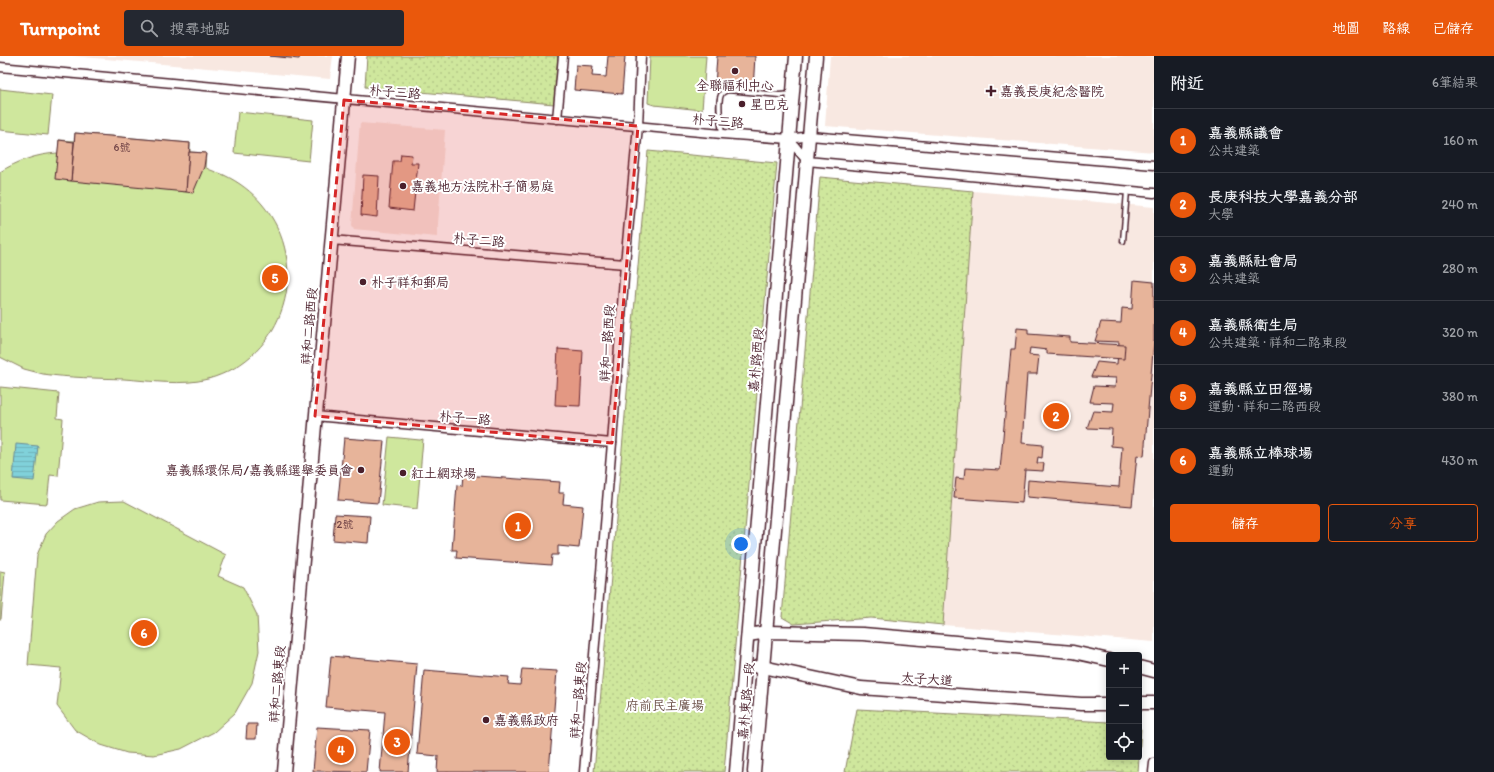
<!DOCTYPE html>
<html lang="zh-TW">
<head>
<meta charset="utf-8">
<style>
	body { margin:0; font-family:Itim,"LXGW WenKai TC",sans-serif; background:#242831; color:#f1f3f6 }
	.controls { position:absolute; right:12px; bottom:12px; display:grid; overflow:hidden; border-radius:4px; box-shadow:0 2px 10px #0003 }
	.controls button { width:36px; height:36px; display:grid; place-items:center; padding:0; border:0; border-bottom:1px solid #363941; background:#171b24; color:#f1f3f6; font:20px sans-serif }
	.you { position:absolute; left:741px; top:488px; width:14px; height:14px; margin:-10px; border:3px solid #fff; border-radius:50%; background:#1a73e8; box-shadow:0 0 0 6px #1a73e833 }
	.badge { display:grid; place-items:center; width:26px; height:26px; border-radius:50%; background:#ea580c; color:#fff; font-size:13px; font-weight:700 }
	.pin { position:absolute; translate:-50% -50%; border:2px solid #fff; box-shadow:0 1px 4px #0006 }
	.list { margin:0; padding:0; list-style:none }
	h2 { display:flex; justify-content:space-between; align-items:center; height:52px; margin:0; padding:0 16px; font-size:17px }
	h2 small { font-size:13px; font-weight:400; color:#9ea1a6 }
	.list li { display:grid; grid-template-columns:26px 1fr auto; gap:12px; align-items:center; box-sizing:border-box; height:64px; padding:0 16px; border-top:1px solid #363941 }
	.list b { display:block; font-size:15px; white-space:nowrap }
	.list p { margin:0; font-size:13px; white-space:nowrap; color:#9ea1a6 }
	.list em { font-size:13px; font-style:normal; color:#9ea1a6 }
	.actions { display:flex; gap:8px; padding:12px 16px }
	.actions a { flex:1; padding:9px 0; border:1px solid #ea580c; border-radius:4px; text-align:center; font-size:14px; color:#ea580c }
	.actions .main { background:#ea580c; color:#fff }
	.icon { flex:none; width:22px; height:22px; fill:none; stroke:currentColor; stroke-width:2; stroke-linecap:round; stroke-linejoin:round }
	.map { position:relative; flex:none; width:1154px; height:716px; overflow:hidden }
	header { display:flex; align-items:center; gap:24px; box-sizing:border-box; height:56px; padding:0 20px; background:#ea580c; color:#fff }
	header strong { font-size:19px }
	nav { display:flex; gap:22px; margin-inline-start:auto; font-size:14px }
	.search { width:280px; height:36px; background:#242831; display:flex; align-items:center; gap:10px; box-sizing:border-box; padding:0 14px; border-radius:4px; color:#9ea1a6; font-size:15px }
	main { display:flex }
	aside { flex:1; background:#171b24 }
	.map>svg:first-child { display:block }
</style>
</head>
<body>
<header>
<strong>Turnpoint</strong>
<div class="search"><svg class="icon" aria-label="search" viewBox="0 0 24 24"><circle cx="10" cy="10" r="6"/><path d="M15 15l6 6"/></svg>搜尋地點</div>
<nav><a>地圖</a><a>路線</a><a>已儲存</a></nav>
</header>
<main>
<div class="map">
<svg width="1154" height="716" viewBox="0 0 1154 716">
	<defs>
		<pattern id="park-dots" width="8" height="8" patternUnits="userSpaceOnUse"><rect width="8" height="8" fill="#cfe79d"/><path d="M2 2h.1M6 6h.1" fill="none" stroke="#b3c687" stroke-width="1.8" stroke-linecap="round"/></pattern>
		<pattern id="water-rules" width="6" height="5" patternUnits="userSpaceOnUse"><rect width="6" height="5" fill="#80d1da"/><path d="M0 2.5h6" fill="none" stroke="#70b3bb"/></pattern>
	</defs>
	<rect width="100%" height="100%" fill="#fff"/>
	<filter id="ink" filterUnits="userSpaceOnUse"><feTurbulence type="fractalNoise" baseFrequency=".025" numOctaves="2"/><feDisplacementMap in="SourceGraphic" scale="8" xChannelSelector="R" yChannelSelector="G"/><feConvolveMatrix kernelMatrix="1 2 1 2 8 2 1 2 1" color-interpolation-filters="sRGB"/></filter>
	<g filter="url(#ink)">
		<g fill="#f8e8e1">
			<path d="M 72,0 L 333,0 L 330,23 Z"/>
			<path d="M 830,0 L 1154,0 L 1154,96 L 825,70 Z"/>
			<path d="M 360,67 L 445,74 L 437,181 L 354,173 L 352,169 Z"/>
			<path d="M 973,135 L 1154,151 L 1154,586 L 943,569 Z"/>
		</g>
		<g fill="#cfe79d" stroke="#8c8364">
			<path d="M 650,0 L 706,0 L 702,54 L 654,49 L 648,47 Z"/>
			<path d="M 0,33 L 52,39 L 48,79 L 0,74 Z"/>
			<path d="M 238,56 L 313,64 L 309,105 L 234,97 Z"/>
			<path d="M 75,77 L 190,87 L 190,96 L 206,97 L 205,111 C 210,115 218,116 224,119 C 239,126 252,136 262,148 C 313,208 285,302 208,323 C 182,330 152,325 124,323 C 97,322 70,322 43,318 L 24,313 L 0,301 L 0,116 C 17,105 37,98 58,97 L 59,84 L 74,85 Z"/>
			<path d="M 0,331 L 59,337 L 57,362 L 63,363 L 58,420 L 50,419 L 47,448 L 0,444 Z"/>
			<path d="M 389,381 L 420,384 L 423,383 L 417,453 L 382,449 Z"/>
			<path d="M 124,445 L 226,499 L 218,520 L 243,531 L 257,559 L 259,595 L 252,627 L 235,657 L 214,676 L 181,693 L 154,699 L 127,697 L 101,689 L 75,674 L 57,650 L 61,612 L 28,609 L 37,499 L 46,478 L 58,465 L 75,453 L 98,446 Z"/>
			<path d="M 0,515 L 5,516 L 1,563 L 0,563 Z"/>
		</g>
		<g fill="url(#park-dots)" stroke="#8c8364">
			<path d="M 367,0 L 558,0 L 554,48 L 365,31 Z"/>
			<path d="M 648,95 L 777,107 L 724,716 L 594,716 Z"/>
			<path d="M 820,121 L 973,135 L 943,569 L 871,562 L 794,568 L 782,561 Z"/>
			<path d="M 857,653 L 1109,666 L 1109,701 L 1139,701 L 1139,672 L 1141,673 L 1138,716 L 845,716 Z"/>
		</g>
		<path fill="url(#water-rules)" stroke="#6a8a94" d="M 16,388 L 38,390 L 34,425 L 13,423 Z"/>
		<g fill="#e7b49a" stroke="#4a1f2b">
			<path d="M 270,0 L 300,0 L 299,3 Z"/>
			<path d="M 608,0 L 625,0 L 622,38 L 574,34 L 576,9 L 593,10 L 592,20 L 606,21 Z"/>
			<path d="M 717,0 L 755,0 L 753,34 L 715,30 Z"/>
			<path d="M 75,77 L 190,87 L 186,136 L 71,125 Z"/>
			<path d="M 59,84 L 74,86 L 71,125 L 55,123 Z"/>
			<path d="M 189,96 L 206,97 L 204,111 L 193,137 L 186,136 Z"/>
			<path d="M 401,98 L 412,99 L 411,107 L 418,107 L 413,155 L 389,152 L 393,105 L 400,105 Z"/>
			<path d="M 363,119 L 379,120 L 377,161 L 361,159 Z"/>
			<path d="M 1134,224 L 1154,226 L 1154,284 L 1144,400 L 1137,399 L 1132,450 L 1027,441 L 1028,424 L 1119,431 L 1122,391 L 1111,390 L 1112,373 L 1087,372 L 1093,355 L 1113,356 L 1114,347 L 1090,346 L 1094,330 L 1115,331 L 1116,322 L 1091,321 L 1097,306 L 1117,308 L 1119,286 L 1095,285 L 1101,266 L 1121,267 L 1122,252 L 1132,253 Z"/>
			<path d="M 1017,272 L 1028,273 L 1028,278 L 1070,281 L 1070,286 L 1125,289 L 1124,303 L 1047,298 L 1047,294 L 1030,292 L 1029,299 L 1039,300 L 1037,318 L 1027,318 L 1022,387 L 1043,389 L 1042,402 L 1038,401 L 1037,407 L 1044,407 L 1043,415 L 1025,414 L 1022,447 L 954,442 L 956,422 L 964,423 L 965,412 L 1000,414 L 1011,293 L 1015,293 Z"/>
			<path d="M 558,293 L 583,295 L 580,350 L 555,349 Z"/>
			<path d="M 344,382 L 384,385 L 378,447 L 338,444 Z"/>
			<path d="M 463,419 L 560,426 L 559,437 L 564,437 L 563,448 L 583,450 L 579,492 L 558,490 L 558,499 L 552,499 L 551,509 L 456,502 L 457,494 L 452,494 L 457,429 L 462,430 Z"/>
			<path d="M 335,458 L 370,460 L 368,487 L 333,484 Z"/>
			<path d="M 331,600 L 417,608 L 408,716 L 380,716 L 385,656 L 326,651 Z"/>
			<path d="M 522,613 L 557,615 L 549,716 L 437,716 L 438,700 L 417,698 L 424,614 L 509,621 L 508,628 L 520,629 Z"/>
			<path d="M 247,668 L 257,668 L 256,683 L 246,683 Z"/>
			<path d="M 317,671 L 370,674 L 366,716 L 313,715 Z"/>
		</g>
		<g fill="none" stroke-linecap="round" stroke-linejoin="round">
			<defs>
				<g id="lane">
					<path d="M 722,78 C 721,68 717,47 721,39 C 722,36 725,35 728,34 L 779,39 L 792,38"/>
					<path d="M 1123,185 L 1127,135"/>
				</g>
				<g id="street">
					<path d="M 0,11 L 722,78 L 789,83 L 810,80 L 1154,109"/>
					<path d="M 557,63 L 563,0"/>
					<path d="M 789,83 L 807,105 L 1154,137"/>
					<path d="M 331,184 L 625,208"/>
					<path d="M 315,360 L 612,387"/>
					<path d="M 584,716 L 612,387 L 625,208 L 638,70 L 641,0"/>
					<path d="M 1153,716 L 1154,707"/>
				</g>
				<g id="secondary">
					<path d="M 748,579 L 767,576 L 863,578 L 1073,596 L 1109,604"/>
					<path d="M 757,611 L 763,611 L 861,632 L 1081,648 L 1109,648"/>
					<path d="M 1139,611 L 1154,615"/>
					<path d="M 1139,647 L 1154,647"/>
					<path d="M 284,716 L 348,0"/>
					<path d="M 736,716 L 796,0"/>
					<path d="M 754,716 L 816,0"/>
				</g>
			</defs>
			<use href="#lane" stroke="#4a1f2b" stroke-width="7"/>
			<use href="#street" stroke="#4a1f2b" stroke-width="11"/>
			<use href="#secondary" stroke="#4a1f2b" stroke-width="15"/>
			<use href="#lane" stroke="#fff" stroke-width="4"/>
			<use href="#street" stroke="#fff" stroke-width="8"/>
			<use href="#secondary" stroke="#fff" stroke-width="12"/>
		</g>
	</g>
	<path fill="#d62828" fill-opacity="0.2" stroke="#d62828" stroke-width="3" stroke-dasharray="8 5" stroke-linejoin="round" d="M 344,44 L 638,70 L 612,387 L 315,360 Z"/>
	<g fill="#4a1f2b" stroke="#fff" stroke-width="1.5">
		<circle cx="735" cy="15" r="4"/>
		<path d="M989 29h4v4h4v4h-4v4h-4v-4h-4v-4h4z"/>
		<circle cx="742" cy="48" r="4"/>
		<circle cx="403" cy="130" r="4"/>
		<circle cx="363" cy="226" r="4"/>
		<circle cx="361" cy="414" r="4"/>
		<circle cx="403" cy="417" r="4"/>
		<circle cx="486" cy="664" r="4"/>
	</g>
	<g text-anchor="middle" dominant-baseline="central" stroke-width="4" stroke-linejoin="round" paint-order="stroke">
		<g font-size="11" fill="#714447">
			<text x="122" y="91">6號</text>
			<text x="345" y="468">2號</text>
		</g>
		<g font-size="13" fill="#4a1f2b" stroke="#fff" text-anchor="start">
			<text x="735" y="29" text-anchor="middle">全聯福利中心</text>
			<text x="1000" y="35">嘉義長庚紀念醫院</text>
			<text x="750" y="48">星巴克</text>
			<text x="411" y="130">嘉義地方法院朴子簡易庭</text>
			<text x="371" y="226">朴子祥和郵局</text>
			<text x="353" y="414" text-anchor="end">嘉義縣環保局/嘉義縣選舉委員會</text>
			<text x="411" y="417">紅土網球場</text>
			<text x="494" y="664">嘉義縣政府</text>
		</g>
		<g font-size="13" fill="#4a1f2b" stroke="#fff">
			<text transform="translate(395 36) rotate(5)">朴子三路</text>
			<text transform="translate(718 65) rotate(5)">朴子三路</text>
			<text transform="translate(479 184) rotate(5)">朴子二路</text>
			<text transform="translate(309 270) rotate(-85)">祥和二路西段</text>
			<text transform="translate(607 287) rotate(-86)">祥和一路西段</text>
			<text transform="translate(756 304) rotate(-85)">嘉朴路西段</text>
			<text transform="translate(465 362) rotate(5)">朴子一路</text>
			<text transform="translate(927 623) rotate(4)">太子大道</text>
			<text transform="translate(277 628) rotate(-85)">祥和二路東段</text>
			<text transform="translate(578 644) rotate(-85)">祥和一路東段</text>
			<text transform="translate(746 645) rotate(-85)">嘉朴東路一段</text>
		</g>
		<g font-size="13" fill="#6b5148" stroke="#fff">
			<text x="665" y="649">府前民主廣場</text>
		</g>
	</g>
</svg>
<div class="controls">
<button>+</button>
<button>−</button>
<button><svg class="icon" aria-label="locate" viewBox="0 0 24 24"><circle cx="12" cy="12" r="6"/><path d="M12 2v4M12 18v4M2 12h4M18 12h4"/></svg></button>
</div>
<div class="you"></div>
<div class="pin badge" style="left:518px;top:470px">1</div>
<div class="pin badge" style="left:1056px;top:360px">2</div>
<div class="pin badge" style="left:397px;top:686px">3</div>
<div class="pin badge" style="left:341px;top:694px">4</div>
<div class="pin badge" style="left:275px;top:222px">5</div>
<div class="pin badge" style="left:144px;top:577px">6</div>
</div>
<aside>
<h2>附近<small>6筆結果</small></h2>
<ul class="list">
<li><span class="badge">1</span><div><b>嘉義縣議會</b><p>公共建築</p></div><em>160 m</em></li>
<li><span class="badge">2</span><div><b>長庚科技大學嘉義分部</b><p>大學</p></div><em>240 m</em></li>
<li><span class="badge">3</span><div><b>嘉義縣社會局</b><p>公共建築</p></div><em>280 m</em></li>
<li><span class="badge">4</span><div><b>嘉義縣衛生局</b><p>公共建築 · 祥和二路東段</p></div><em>320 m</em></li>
<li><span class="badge">5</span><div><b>嘉義縣立田徑場</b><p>運動 · 祥和二路西段</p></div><em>380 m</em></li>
<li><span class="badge">6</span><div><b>嘉義縣立棒球場</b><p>運動</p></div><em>430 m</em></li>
</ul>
<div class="actions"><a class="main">儲存</a><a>分享</a></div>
</aside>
</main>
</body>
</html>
